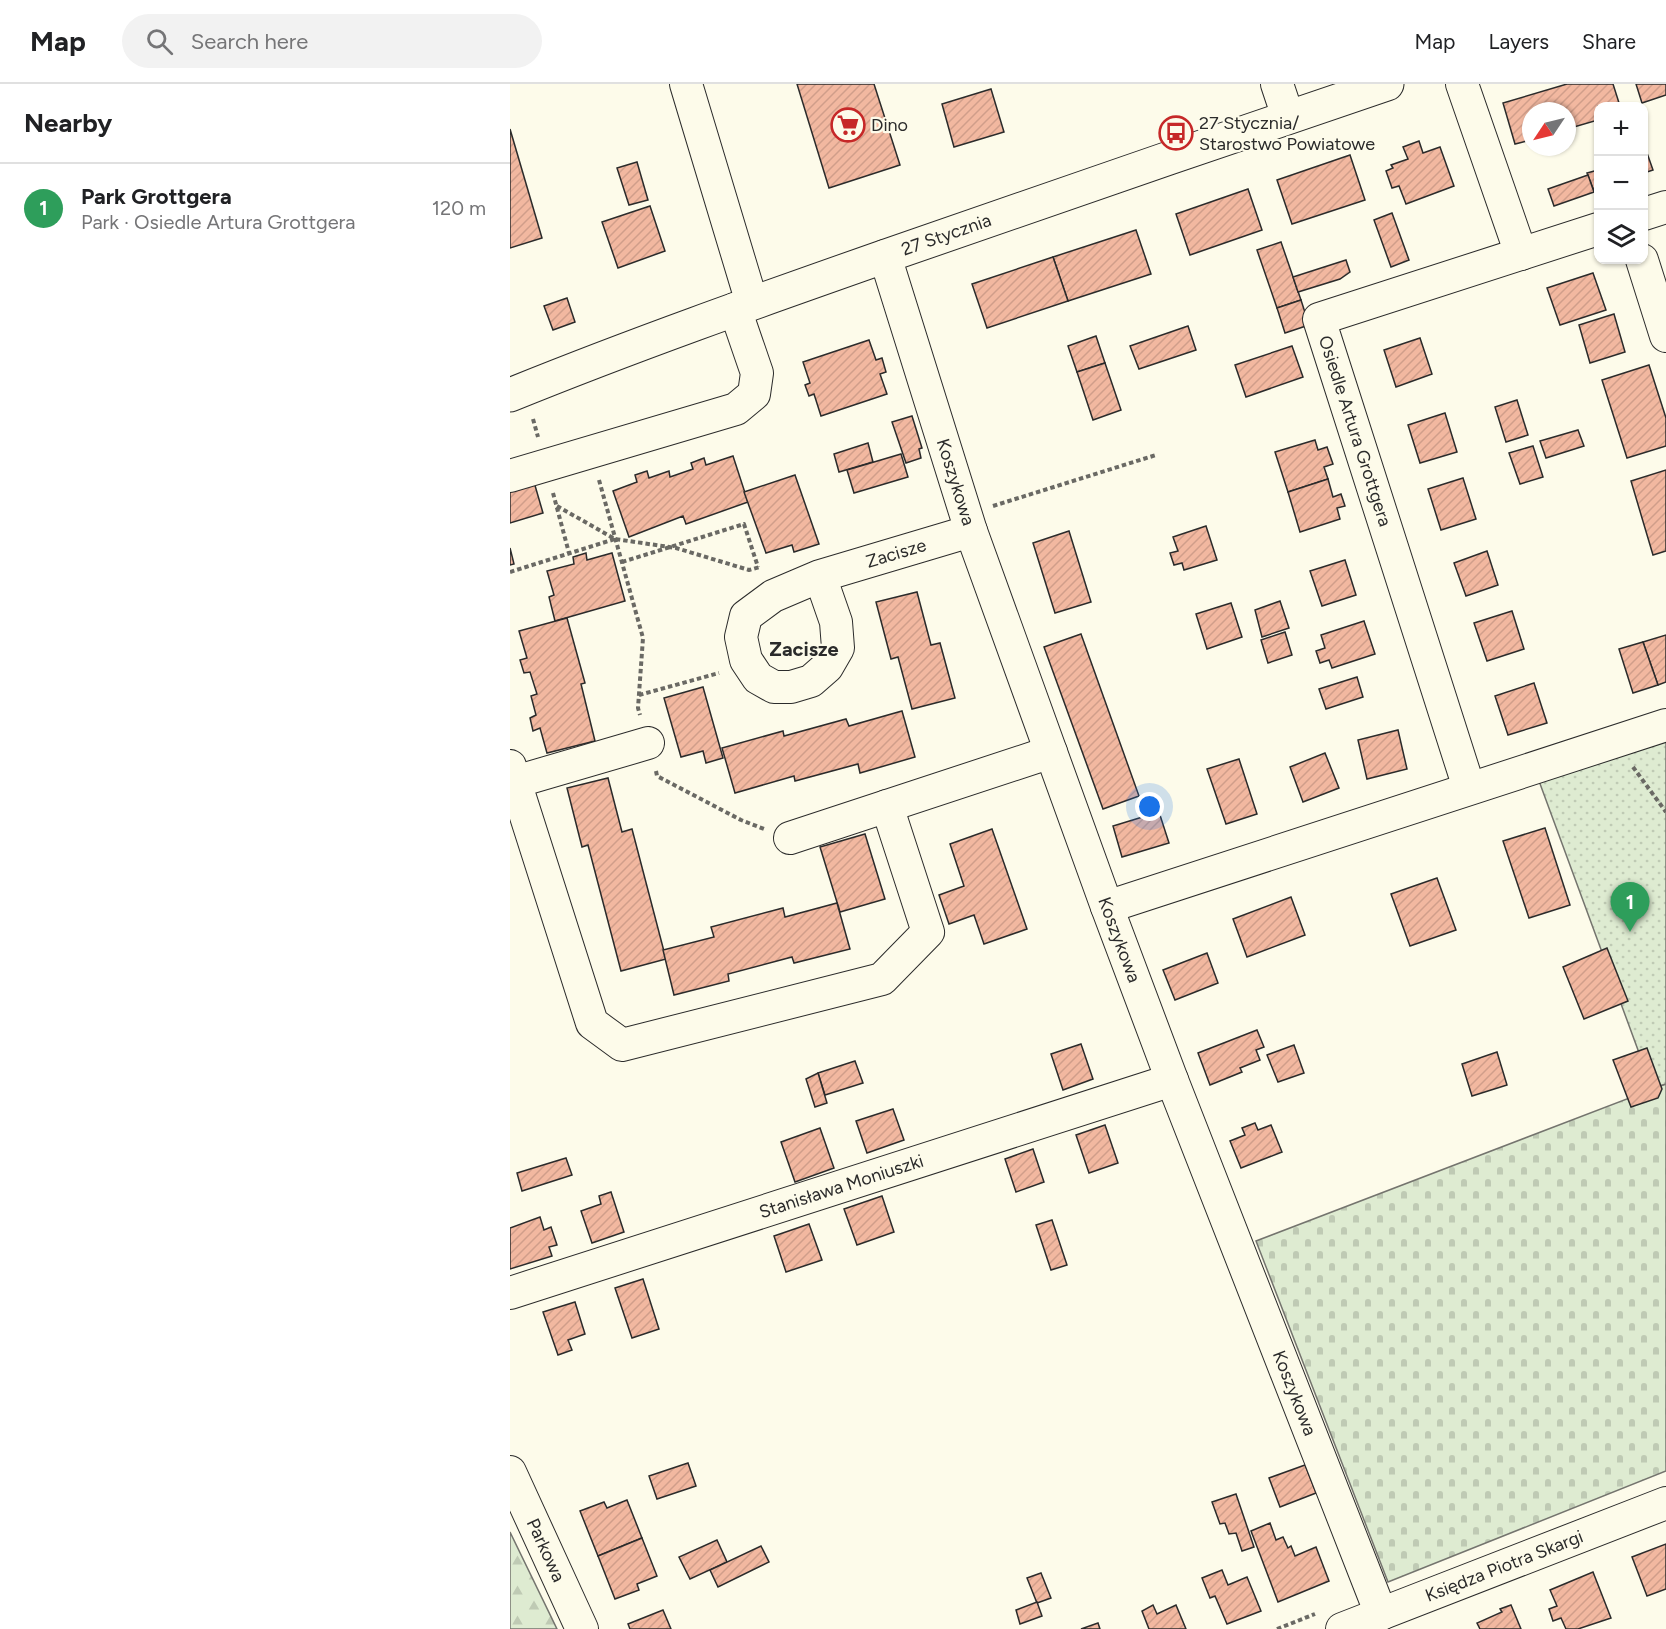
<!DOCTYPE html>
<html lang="en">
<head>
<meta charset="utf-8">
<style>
	body { margin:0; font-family:Figtree,sans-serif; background:#f2f2f2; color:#202124 }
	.controls { position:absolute; right:18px; top:18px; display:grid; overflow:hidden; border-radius:12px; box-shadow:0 2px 4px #0004 }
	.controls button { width:54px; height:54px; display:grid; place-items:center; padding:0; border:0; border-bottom:2px solid #e0e0e0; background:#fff; color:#202124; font:30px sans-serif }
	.compass { position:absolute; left:1012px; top:18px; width:54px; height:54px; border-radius:50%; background:#fff; box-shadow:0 2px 4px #0004; rotate:235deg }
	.you { position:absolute; left:640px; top:723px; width:21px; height:21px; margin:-15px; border:4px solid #fff; border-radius:50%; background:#1a73e8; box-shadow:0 0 0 9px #1a73e833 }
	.badge { display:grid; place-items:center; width:39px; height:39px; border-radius:50%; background:#b45309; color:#fff; font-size:20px; font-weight:700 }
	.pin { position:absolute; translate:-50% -50px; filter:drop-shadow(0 2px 3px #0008) }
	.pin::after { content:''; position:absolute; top:32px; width:21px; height:18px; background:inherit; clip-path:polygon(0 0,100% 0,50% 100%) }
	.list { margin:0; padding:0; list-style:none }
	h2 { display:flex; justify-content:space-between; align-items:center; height:78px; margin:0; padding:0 24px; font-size:26px }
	h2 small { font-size:20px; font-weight:400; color:#757577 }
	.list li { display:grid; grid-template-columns:39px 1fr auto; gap:18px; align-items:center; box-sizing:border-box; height:90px; padding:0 24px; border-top:2px solid #e0e0e0 }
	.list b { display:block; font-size:22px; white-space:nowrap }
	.list p { margin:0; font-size:20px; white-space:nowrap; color:#757577 }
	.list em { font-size:20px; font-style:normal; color:#757577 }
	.icon { flex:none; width:33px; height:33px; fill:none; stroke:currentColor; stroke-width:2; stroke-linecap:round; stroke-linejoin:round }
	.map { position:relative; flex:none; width:1156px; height:1545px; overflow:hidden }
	header { display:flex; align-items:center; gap:36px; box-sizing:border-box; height:84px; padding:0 30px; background:#fff; border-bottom:2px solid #e0e0e0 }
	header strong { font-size:28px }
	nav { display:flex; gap:33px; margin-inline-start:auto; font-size:21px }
	.search { width:420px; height:54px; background:#f2f2f2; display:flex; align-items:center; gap:15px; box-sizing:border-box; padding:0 21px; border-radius:33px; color:#757577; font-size:22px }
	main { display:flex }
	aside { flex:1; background:#fff }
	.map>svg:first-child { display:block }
</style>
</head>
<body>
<header>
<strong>Map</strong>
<div class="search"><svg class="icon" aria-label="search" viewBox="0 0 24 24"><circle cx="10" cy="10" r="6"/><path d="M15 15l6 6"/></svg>Search here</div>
<nav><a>Map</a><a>Layers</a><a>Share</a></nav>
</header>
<main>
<aside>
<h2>Nearby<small></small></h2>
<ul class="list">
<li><span class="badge" style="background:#2e9e5b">1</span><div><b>Park Grottgera</b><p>Park · Osiedle Artura Grottgera</p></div><em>120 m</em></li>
</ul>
</aside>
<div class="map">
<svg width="1156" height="1545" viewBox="0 0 1156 1545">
	<defs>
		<pattern id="forest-firs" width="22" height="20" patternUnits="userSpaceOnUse" patternTransform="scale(1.5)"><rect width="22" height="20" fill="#deebd1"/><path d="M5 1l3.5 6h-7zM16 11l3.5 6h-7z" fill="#bfcab4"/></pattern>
		<pattern id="cemetery-stones" width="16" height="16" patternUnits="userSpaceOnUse" patternTransform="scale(1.5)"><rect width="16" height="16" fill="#deebd1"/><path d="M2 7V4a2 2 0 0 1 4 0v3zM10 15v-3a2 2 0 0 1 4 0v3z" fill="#bfcab4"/></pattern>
		<pattern id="park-dots" width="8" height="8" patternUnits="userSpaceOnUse" patternTransform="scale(1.5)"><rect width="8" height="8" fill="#deebd1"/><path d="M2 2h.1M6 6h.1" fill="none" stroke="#bfcab4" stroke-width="1.8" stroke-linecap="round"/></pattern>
		<pattern id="building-hatch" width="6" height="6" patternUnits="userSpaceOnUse" patternTransform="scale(1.5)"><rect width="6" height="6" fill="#f2b8a0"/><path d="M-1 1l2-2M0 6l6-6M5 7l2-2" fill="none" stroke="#d09e8a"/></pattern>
	</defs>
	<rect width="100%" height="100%" fill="#fdfbea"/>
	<path fill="url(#forest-firs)" stroke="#74746e" stroke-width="1.5" d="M 0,1448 L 47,1545 L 0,1545 Z"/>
	<path fill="url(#cemetery-stones)" stroke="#74746e" stroke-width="1.5" d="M 1156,1000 L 1156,1387 L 878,1498 L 746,1157 Z"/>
	<path fill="url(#park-dots)" stroke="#74746e" stroke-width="1.5" d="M 1156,657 L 1156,1000 L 1142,1004 L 1029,697 Z"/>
	<g fill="url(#building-hatch)" stroke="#2b2b2b" stroke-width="1.5">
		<path d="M 287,0 L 364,0 L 390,81 L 319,104 Z"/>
		<path d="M 1057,0 L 1103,0 L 1110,22 L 1088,22 L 1088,36 L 1057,45 L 1057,27 L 1021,27 L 1021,56 L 1005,60 L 993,19 Z"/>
		<path d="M 1126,0 L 1156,0 L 1156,11 L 1132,19 Z"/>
		<path d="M 481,5 L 494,48 L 444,63 L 432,20 Z"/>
		<path d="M 0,45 L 32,154 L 0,164 Z"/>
		<path d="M 909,57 L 913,69 L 930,63 L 944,102 L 896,120 L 889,102 L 882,104 L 876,87 L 883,84 L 881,81 L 898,75 L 893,63 Z"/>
		<path d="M 1137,69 L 1143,86 L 1134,89 L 1134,70 Z"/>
		<path d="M 840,71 L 855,116 L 782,140 L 767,96 Z"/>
		<path d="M 127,78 L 138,116 L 119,121 L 107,84 Z"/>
		<path d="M 1088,86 L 1088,105 L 1084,107 L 1077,89 Z"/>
		<path d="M 1078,91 L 1084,108 L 1044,122 L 1038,105 Z"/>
		<path d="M 738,105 L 752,146 L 680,171 L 666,130 Z"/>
		<path d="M 140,122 L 155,167 L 108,184 L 92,138 Z"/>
		<path d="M 882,129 L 899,176 L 881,183 L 864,136 Z"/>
		<path d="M 626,146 L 641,190 L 558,217 L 543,173 Z"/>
		<path d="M 771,158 L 791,216 L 767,224 L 747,166 Z"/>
		<path d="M 543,173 L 558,217 L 477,244 L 462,200 Z"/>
		<path d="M 836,176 L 840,188 L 830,195 L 788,208 L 783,193 Z"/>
		<path d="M 1083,189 L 1096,226 L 1050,241 L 1037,204 Z"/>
		<path d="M 57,214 L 65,238 L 43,246 L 34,222 Z"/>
		<path d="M 791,216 L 799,241 L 775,249 L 767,224 Z"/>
		<path d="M 1104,230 L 1115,268 L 1080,279 L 1069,241 Z"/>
		<path d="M 678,242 L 686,266 L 629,285 L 620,262 Z"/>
		<path d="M 586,252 L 595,279 L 567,288 L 558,262 Z"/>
		<path d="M 910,254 L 922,290 L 886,303 L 874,266 Z"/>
		<path d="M 359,256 L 366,276 L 372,274 L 376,288 L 370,290 L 377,310 L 311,332 L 304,310 L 299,312 L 295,301 L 300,299 L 293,278 Z"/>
		<path d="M 782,262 L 793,293 L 736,313 L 725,281 Z"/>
		<path d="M 595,279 L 611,326 L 583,336 L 567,288 Z"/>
		<path d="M 1139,281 L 1156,334 L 1156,362 L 1117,374 L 1092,296 Z"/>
		<path d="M 1007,316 L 1018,351 L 996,358 L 985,323 Z"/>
		<path d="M 935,329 L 947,368 L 910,379 L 898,341 Z"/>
		<path d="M 402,332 L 412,364 L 409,365 L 411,374 L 396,379 L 382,338 Z"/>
		<path d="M 1068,346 L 1074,362 L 1036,374 L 1030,357 Z"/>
		<path d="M 805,356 L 808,366 L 817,363 L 823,380 L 814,383 L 818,395 L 778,408 L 765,368 Z"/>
		<path d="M 358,359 L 363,378 L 329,388 L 324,370 Z"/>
		<path d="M 1023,362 L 1033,393 L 1010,400 L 999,369 Z"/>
		<path d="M 391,370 L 398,393 L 344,409 L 337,386 Z"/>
		<path d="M 223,372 L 238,418 L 176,440 L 173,432 L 119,453 L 103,407 L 127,398 L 125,391 L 137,387 L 139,394 L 159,387 L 160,393 L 183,385 L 181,379 L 194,374 L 196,381 Z"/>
		<path d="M 1156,386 L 1156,467 L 1143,471 L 1121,397 Z"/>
		<path d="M 285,391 L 309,460 L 284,468 L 282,461 L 256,469 L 234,408 Z"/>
		<path d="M 953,394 L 966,435 L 931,446 L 918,405 Z"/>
		<path d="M 818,395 L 823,413 L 831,410 L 835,422 L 827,424 L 830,435 L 790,448 L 778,408 Z"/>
		<path d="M 24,398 L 33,429 L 0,439 L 0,405 Z"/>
		<path d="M 696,442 L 707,476 L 674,486 L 672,479 L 664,481 L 660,469 L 668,467 L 663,453 Z"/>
		<path d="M 559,447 L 581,518 L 545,529 L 523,459 Z"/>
		<path d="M 0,464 L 4,480 L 0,481 Z"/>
		<path d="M 977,467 L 988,501 L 956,512 L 944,479 Z"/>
		<path d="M 76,469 L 77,476 L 102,469 L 115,517 L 45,537 L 39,513 L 44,511 L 37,487 L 64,480 L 63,473 Z"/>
		<path d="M 835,476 L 846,511 L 812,522 L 800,487 Z"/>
		<path d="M 407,508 L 421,561 L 430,559 L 445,614 L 402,625 L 388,573 L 381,575 L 366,518 Z"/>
		<path d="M 770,517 L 779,544 L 752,553 L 745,526 Z"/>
		<path d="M 721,519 L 732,553 L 697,565 L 686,530 Z"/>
		<path d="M 1002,527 L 1014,565 L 977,577 L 964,539 Z"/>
		<path d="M 57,534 L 75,599 L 71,600 L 85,657 L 37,669 L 30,644 L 23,647 L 20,634 L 26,631 L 21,612 L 27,610 L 20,588 L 14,589 L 10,576 L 17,574 L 9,547 Z"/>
		<path d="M 854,537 L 865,570 L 822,584 L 819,576 L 810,579 L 806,567 L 815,564 L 811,551 Z"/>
		<path d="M 775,548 L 782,571 L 758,579 L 751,556 Z"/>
		<path d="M 571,550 L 629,712 L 593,725 L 534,563 Z"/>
		<path d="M 1156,551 L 1156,598 L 1148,601 L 1133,558 Z"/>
		<path d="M 1133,558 L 1148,601 L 1123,609 L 1109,565 Z"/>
		<path d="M 847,593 L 853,613 L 816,625 L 809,605 Z"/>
		<path d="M 1024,599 L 1037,639 L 998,651 L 985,612 Z"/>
		<path d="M 193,603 L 213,674 L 196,679 L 193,667 L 171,673 L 154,614 Z"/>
		<path d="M 392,627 L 405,673 L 350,689 L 348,680 L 285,697 L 284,692 L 225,709 L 212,664 L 273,647 L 274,652 L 336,635 L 339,642 Z"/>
		<path d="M 888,646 L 897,685 L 857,695 L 848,656 Z"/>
		<path d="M 815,669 L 829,704 L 793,718 L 780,683 Z"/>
		<path d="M 729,675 L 747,730 L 716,740 L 697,685 Z"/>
		<path d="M 98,694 L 112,748 L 122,745 L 156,875 L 111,887 L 78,761 L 72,763 L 57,704 Z"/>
		<path d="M 649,728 L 659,759 L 612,773 L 603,742 Z"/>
		<path d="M 1035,744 L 1060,821 L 1019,834 L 993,757 Z"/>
		<path d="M 482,745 L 517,845 L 474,860 L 464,831 L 439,840 L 429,811 L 454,802 L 440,760 Z"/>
		<path d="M 355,750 L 375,815 L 330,828 L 310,763 Z"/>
		<path d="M 927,794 L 946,846 L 900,862 L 881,810 Z"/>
		<path d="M 781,813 L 795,851 L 737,873 L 723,835 Z"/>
		<path d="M 327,819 L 340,865 L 284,879 L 282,873 L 218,890 L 219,897 L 164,911 L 153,866 L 204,853 L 201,843 L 273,824 L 275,833 Z"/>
		<path d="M 1097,864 L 1118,917 L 1074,935 L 1053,883 Z"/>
		<path d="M 697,869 L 708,899 L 665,916 L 653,886 Z"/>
		<path d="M 747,946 L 754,963 L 746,966 L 750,976 L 730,984 L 732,988 L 700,1001 L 688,969 Z"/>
		<path d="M 571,960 L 583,995 L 553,1006 L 541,970 Z"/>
		<path d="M 784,961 L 794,989 L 768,998 L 757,971 Z"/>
		<path d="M 1137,964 L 1152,1005 L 1148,1014 L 1121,1023 L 1103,976 Z"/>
		<path d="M 987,968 L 997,1001 L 962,1012 L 952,980 Z"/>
		<path d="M 345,977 L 353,999 L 315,1011 L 308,989 Z"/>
		<path d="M 308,989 L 317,1019 L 305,1023 L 296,995 Z"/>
		<path d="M 383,1025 L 394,1056 L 357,1069 L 346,1037 Z"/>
		<path d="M 745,1039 L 748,1046 L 761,1041 L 772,1068 L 731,1084 L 720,1057 L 735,1051 L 732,1044 Z"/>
		<path d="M 595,1041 L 608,1079 L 579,1089 L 566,1051 Z"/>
		<path d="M 310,1044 L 324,1084 L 285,1098 L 271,1058 Z"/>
		<path d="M 523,1065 L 534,1098 L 506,1108 L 495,1075 Z"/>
		<path d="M 56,1074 L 62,1091 L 12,1107 L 7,1089 Z"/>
		<path d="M 101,1108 L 114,1148 L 82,1159 L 71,1127 L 91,1120 L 89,1112 Z"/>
		<path d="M 372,1112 L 384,1148 L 347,1161 L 334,1125 Z"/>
		<path d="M 30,1133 L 34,1146 L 41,1143 L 47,1161 L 39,1163 L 42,1172 L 0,1185 L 0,1144 Z"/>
		<path d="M 542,1136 L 557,1181 L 541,1186 L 526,1141 Z"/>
		<path d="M 299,1140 L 312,1176 L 276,1188 L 264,1152 Z"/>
		<path d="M 133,1195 L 149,1245 L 122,1254 L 105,1204 Z"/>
		<path d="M 65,1218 L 75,1250 L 58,1256 L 62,1266 L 48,1271 L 33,1228 Z"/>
		<path d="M 178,1379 L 186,1402 L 147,1415 L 139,1392 Z"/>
		<path d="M 795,1381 L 806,1409 L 770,1423 L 759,1394 Z"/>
		<path d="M 726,1410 L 744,1463 L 732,1467 L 726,1449 L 719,1450 L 715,1439 L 710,1440 L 702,1418 Z"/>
		<path d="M 117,1416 L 132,1454 L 88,1472 L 70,1427 L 94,1418 L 97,1424 Z"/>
		<path d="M 760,1439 L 766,1456 L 773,1453 L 778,1464 L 781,1462 L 785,1472 L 806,1463 L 819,1497 L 768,1518 L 741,1447 Z"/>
		<path d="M 132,1454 L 147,1492 L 127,1500 L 129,1506 L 105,1515 L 88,1472 Z"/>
		<path d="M 207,1456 L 217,1478 L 180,1495 L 169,1473 Z"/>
		<path d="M 1156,1460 L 1156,1505 L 1137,1512 L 1122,1473 Z"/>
		<path d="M 251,1462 L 259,1478 L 208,1503 L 200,1486 Z"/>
		<path d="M 712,1486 L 718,1501 L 737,1493 L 751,1527 L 717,1540 L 705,1512 L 700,1514 L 692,1494 Z"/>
		<path d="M 1083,1488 L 1101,1534 L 1068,1545 L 1056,1545 L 1051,1534 L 1043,1537 L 1039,1525 L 1047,1522 L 1040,1506 Z"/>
		<path d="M 531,1489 L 541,1514 L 527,1519 L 517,1494 Z"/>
		<path d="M 527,1518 L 532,1532 L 510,1540 L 506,1526 Z"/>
		<path d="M 643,1521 L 647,1530 L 666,1521 L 676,1545 L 639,1545 L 632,1527 Z"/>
		<path d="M 1001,1521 L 1011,1545 L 970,1545 L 967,1539 L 992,1528 L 990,1525 Z"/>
		<path d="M 153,1526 L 161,1545 L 120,1545 L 118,1540 Z"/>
		<path d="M 588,1539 L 590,1545 L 571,1545 Z"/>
	</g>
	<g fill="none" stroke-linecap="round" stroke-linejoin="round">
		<defs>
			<g id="minor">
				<path d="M 176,0 L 242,219"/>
				<path d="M 767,0 L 778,33"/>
				<path d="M 952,0 L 1011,170"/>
				<path d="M 1134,130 L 1156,123"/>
				<path id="s1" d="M 375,172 L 461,447 L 597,823 L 662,996 L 871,1530"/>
				<path d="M 1132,176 L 1156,252"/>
				<path d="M 0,392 L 226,325 L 244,310 L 247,289 L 225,225"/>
				<path id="s2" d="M 310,492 L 326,538 L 328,564 L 317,583 L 301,597 L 281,603 L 264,603 L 248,594 L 236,576 L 231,553 L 236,532 L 263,512 L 310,492 L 461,447"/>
				<path d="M 0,682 L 82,939 L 112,961 L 372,895 L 418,848 L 377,722"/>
				<path d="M 5,698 L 138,659"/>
				<path d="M 959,704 L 809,235 L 1088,145"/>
				<path d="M 280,754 L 541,668"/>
				<path d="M 597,823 L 1156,641"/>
				<path id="s3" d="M 0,1209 L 662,996"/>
				<path id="s4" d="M 0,1388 L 72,1545"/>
				<path id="s5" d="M 832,1545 L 1156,1419"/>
			</g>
			<g id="major">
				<path id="s6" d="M 0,311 C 123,261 248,217 373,173 C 540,114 709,57 877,0"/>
			</g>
		</defs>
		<use href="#minor" stroke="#2b2b2b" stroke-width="34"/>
		<use href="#major" stroke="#2b2b2b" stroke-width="35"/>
		<g stroke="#6a6964" stroke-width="4" stroke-dasharray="4.5 3" stroke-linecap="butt">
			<path d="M 23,335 L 28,353"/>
			<path d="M 89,396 L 133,554 L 128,624 L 130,631"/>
			<path d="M 43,409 L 59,469"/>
			<path d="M 47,422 L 105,455 L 166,464 L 239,486 L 250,483"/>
			<path d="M 483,422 L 646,371"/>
			<path d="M 112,478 L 234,440 L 248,483"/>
			<path d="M 0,488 L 105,455"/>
			<path d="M 129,611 L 209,589"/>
			<path d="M 1123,683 L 1156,728"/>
			<path d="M 146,687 L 147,692 L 231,736 L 254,745"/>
			<path d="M 767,1545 L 805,1530"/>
		</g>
		<use href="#minor" stroke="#fdfbea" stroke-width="32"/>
		<use href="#major" stroke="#fdfbea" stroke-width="33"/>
	</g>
	<defs>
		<symbol id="supermarket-ring" viewBox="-11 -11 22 22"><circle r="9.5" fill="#fdfbea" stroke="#c62828" stroke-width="1.5"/><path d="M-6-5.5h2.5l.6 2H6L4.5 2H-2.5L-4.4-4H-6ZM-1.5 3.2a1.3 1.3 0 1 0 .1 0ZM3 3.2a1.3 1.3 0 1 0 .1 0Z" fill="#c62828"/></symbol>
		<symbol id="bus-ring" viewBox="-11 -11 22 22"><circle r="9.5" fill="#fdfbea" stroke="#c62828" stroke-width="1.5"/><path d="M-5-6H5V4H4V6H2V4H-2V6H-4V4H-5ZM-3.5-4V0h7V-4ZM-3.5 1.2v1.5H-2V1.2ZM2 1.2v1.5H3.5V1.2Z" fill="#c62828"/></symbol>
	</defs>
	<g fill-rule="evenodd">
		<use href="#supermarket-ring" x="319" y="22" width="38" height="38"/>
		<use href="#bus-ring" x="647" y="30" width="38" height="38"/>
	</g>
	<g text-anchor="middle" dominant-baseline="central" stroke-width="4.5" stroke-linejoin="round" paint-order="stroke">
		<g font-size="18" fill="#2b2b2b" stroke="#fdfbea" text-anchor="start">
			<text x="689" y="39">27 Stycznia/<tspan x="689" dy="21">Starostwo Powiatowe</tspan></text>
			<text x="361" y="41">Dino</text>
		</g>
		<g font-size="18" fill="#2b2b2b" stroke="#fdfbea">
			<text stroke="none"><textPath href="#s6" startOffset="465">27 Stycznia</textPath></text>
			<text transform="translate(845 347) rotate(72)">Osiedle Artura Grottgera</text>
			<text stroke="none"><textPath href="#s1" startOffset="237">Koszykowa</textPath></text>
			<text stroke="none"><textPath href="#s2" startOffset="405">Zacisze</textPath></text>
			<text stroke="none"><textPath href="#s1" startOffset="723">Koszykowa</textPath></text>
			<text stroke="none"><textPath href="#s3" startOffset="348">Stanisława Moniuszki</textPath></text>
			<text stroke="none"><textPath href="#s1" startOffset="1209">Koszykowa</textPath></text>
			<text stroke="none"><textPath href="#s4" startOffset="86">Parkowa</textPath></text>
			<text stroke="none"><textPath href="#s5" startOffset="174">Księdza Piotra Skargi</textPath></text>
		</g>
		<g font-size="20" font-weight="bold" fill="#2b2b2b" stroke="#fdfbea">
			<text x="294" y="565">Zacisze</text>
		</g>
	</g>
</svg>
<div class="controls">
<button>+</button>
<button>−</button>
<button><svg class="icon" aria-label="layers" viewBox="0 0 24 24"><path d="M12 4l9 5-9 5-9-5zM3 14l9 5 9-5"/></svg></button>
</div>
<svg class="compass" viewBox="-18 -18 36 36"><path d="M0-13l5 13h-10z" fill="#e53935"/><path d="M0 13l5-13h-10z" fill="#757577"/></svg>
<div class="you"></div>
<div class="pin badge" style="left:1120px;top:848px;background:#2e9e5b">1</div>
</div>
</main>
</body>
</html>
